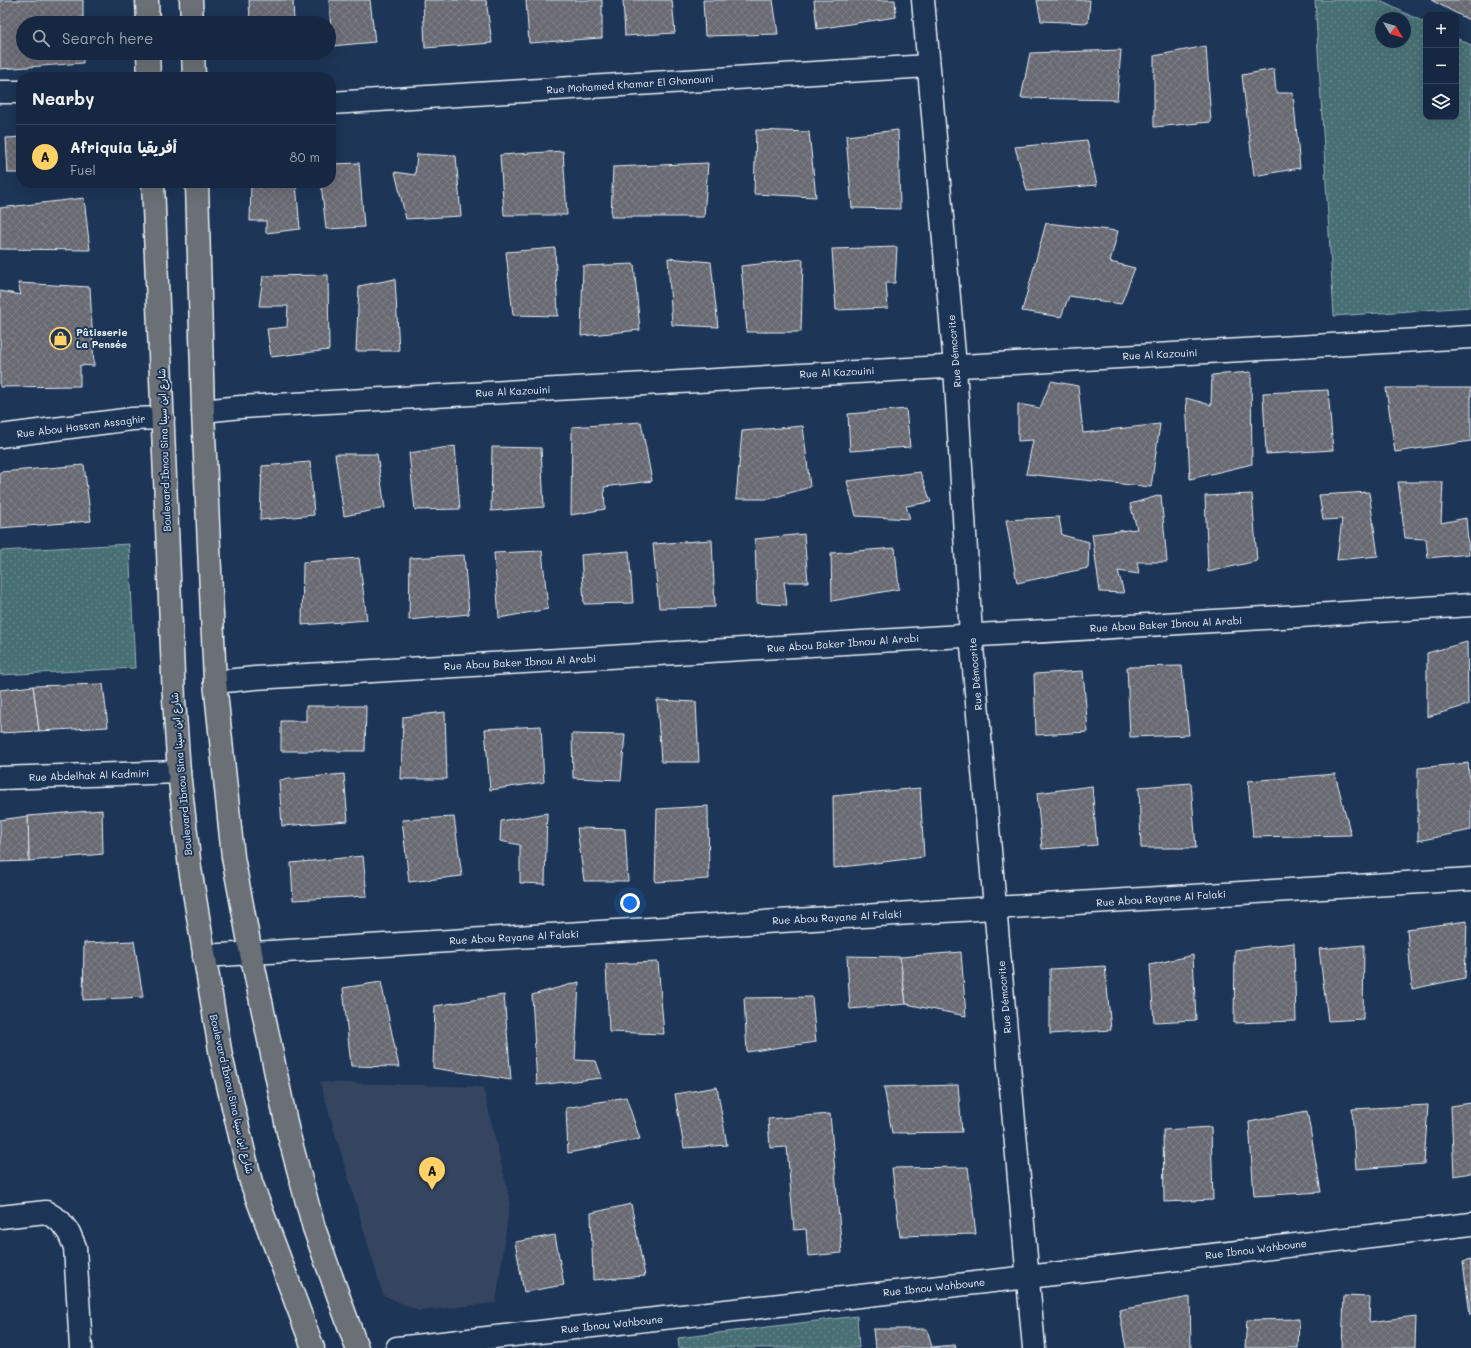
<!DOCTYPE html>
<html lang="en">
<head>
<meta charset="utf-8">
<style>
	body { margin:0; font-family:Mali,"Playpen Sans Arabic",sans-serif; background:#23344c; color:#f1f3f6 }
	.controls { position:absolute; right:12px; top:12px; display:grid; overflow:hidden; border-radius:8px; box-shadow:0 4px 16px #0002 }
	.controls button { width:36px; height:36px; display:grid; place-items:center; padding:0; border:0; border-bottom:1px solid #35445a; background:#162841; color:#f1f3f6; font:20px sans-serif }
	.compass { position:absolute; left:1375px; top:12px; width:36px; height:36px; border-radius:50%; background:#162841; box-shadow:0 4px 16px #0002; rotate:128deg }
	.you { position:absolute; left:630px; top:903px; width:14px; height:14px; margin:-10px; border:3px solid #fff; border-radius:50%; background:#1a73e8; box-shadow:0 0 0 6px #1a73e833 }
	.badge { display:grid; place-items:center; width:26px; height:26px; border-radius:50%; background:#ffd166; color:#111; font-size:13px; font-weight:700 }
	.pin { position:absolute; translate:-50% -33px; filter:drop-shadow(0 1px 2px #0008) }
	.pin::after { content:''; position:absolute; top:21px; width:14px; height:12px; background:inherit; clip-path:polygon(0 0,100% 0,50% 100%) }
	.list { margin:0; padding:0; list-style:none }
	h2 { display:flex; justify-content:space-between; align-items:center; height:52px; margin:0; padding:0 16px; font-size:17px }
	h2 small { font-size:13px; font-weight:400; color:#9ea6b1 }
	.list li { display:grid; grid-template-columns:26px 1fr auto; gap:12px; align-items:center; box-sizing:border-box; height:64px; padding:0 16px; border-top:1px solid #35445a }
	.list b { display:block; font-size:15px; white-space:nowrap }
	.list p { margin:0; font-size:13px; white-space:nowrap; color:#9ea6b1 }
	.list em { font-size:13px; font-style:normal; color:#9ea6b1 }
	.icon { flex:none; width:22px; height:22px; fill:none; stroke:currentColor; stroke-width:2; stroke-linecap:round; stroke-linejoin:round }
	.map { position:relative; flex:none; width:1471px; height:1348px; overflow:hidden }
	.search { position:absolute; background:#162841; box-shadow:0 4px 16px #0002; left:16px; top:16px; width:320px; height:44px; display:flex; align-items:center; gap:10px; box-sizing:border-box; padding:0 14px; border-radius:22px; color:#9ea6b1; font-size:15px }
	.panel { position:absolute; background:#162841; box-shadow:0 4px 16px #0002; left:16px; top:72px; width:320px; height:116px; border-radius:16px }
	.map>svg:first-child { display:block }
</style>
</head>
<body>
<div class="map">
<svg width="1471" height="1348" viewBox="0 0 1471 1348">
	<defs>
		<pattern id="grass-dots" width="8" height="8" patternUnits="userSpaceOnUse"><rect width="8" height="8" fill="#477075"/><path d="M2 2h.1M6 6h.1" fill="none" stroke="#628589" stroke-width="1.8" stroke-linecap="round"/></pattern>
		<pattern id="building-cross-hatch" width="8" height="8" patternUnits="userSpaceOnUse"><rect width="8" height="8" fill="#686971"/><path d="M0 0l8 8M0 8l8-8" fill="none" stroke="#7e7f86"/></pattern>
	</defs>
	<rect width="100%" height="100%" fill="#1d3557"/>
	<filter id="ink" filterUnits="userSpaceOnUse"><feTurbulence type="fractalNoise" baseFrequency=".025" numOctaves="2"/><feDisplacementMap in="SourceGraphic" scale="8" xChannelSelector="R" yChannelSelector="G"/><feConvolveMatrix kernelMatrix="1 2 1 2 8 2 1 2 1" color-interpolation-filters="sRGB"/></filter>
	<g filter="url(#ink)">
		<path fill="#34455f" d="M 320,1082 L 483,1087 L 510,1201 L 496,1303 L 418,1311 L 383,1295 Z"/>
		<g fill="url(#grass-dots)" stroke="#98b0b6" fill-rule="evenodd">
			<path d="M 1315,0 L 1378,0 L 1426,23 L 1426,117 L 1456,117 L 1456,38 L 1471,45 L 1471,307 L 1334,316 ZM 1381,18 L 1405,18 L 1405,42 L 1381,42 Z"/>
			<path d="M 129,544 L 135,668 L 0,675 L 0,551 Z"/>
			<path d="M 857,1316 L 859,1348 L 679,1348 L 678,1338 Z"/>
		</g>
		<g fill="url(#building-cross-hatch)" stroke="#e8f1f8">
			<path d="M 0,0 L 83,0 L 83,23 L 23,23 L 23,53 L 83,53 L 83,63 L 0,69 Z"/>
			<path d="M 249,0 L 293,0 L 294,23 L 250,23 Z"/>
			<path d="M 329,0 L 370,0 L 375,42 L 332,46 Z"/>
			<path d="M 423,0 L 486,0 L 492,43 L 425,48 Z"/>
			<path d="M 526,0 L 602,0 L 602,38 L 529,43 Z"/>
			<path d="M 623,0 L 672,0 L 675,33 L 625,36 Z"/>
			<path d="M 703,0 L 773,0 L 778,34 L 705,36 Z"/>
			<path d="M 814,0 L 895,0 L 896,17 L 817,29 Z"/>
			<path d="M 1037,0 L 1090,0 L 1088,23 L 1041,21 Z"/>
			<path d="M 1431,0 L 1471,0 L 1471,21 Z"/>
			<path d="M 1206,46 L 1211,122 L 1154,127 L 1154,56 Z"/>
			<path d="M 1121,50 L 1117,100 L 1021,98 L 1030,53 Z"/>
			<path d="M 1274,69 L 1276,93 L 1293,93 L 1300,168 L 1254,176 L 1242,75 Z"/>
			<path d="M 756,130 L 809,132 L 816,197 L 754,194 Z"/>
			<path d="M 898,130 L 900,209 L 852,208 L 846,136 Z"/>
			<path d="M 21,137 L 21,173 L 8,173 L 6,138 Z"/>
			<path d="M 1087,140 L 1097,185 L 1027,191 L 1015,147 Z"/>
			<path d="M 563,151 L 567,215 L 504,215 L 500,155 Z"/>
			<path d="M 417,154 L 456,156 L 461,216 L 406,219 L 395,172 L 415,175 Z"/>
			<path d="M 359,163 L 364,227 L 326,229 L 321,183 L 331,183 L 331,164 Z"/>
			<path d="M 708,163 L 704,217 L 611,217 L 613,167 Z"/>
			<path d="M 251,183 L 296,183 L 300,229 L 266,233 L 266,221 L 250,221 Z"/>
			<path d="M 84,198 L 90,250 L 0,249 L 0,208 Z"/>
			<path d="M 1046,223 L 1118,231 L 1110,262 L 1135,268 L 1121,304 L 1069,296 L 1061,317 L 1022,311 Z"/>
			<path d="M 897,247 L 895,283 L 886,283 L 888,308 L 836,310 L 832,249 Z"/>
			<path d="M 555,248 L 558,316 L 513,315 L 506,252 Z"/>
			<path d="M 668,258 L 711,262 L 718,327 L 672,325 Z"/>
			<path d="M 803,259 L 801,332 L 747,332 L 741,266 Z"/>
			<path d="M 634,264 L 640,330 L 581,336 L 583,266 Z"/>
			<path d="M 328,275 L 329,350 L 271,357 L 267,329 L 287,327 L 288,306 L 259,306 L 263,276 Z"/>
			<path d="M 395,279 L 399,351 L 356,351 L 359,286 Z"/>
			<path d="M 18,283 L 90,287 L 94,366 L 80,365 L 80,386 L 0,387 L 0,291 L 21,295 Z"/>
			<path d="M 1251,372 L 1252,464 L 1190,479 L 1186,398 L 1211,405 L 1212,375 Z"/>
			<path d="M 1051,381 L 1078,386 L 1083,433 L 1160,424 L 1151,487 L 1026,474 L 1033,440 L 1018,441 L 1018,404 L 1040,408 Z"/>
			<path d="M 1386,388 L 1471,388 L 1471,441 L 1395,452 Z"/>
			<path d="M 1328,390 L 1333,450 L 1266,454 L 1263,393 Z"/>
			<path d="M 906,409 L 910,447 L 850,451 L 848,414 Z"/>
			<path d="M 641,422 L 652,481 L 604,487 L 605,509 L 571,515 L 572,427 Z"/>
			<path d="M 803,426 L 810,487 L 769,499 L 736,499 L 742,431 Z"/>
			<path d="M 455,446 L 460,509 L 415,510 L 409,453 Z"/>
			<path d="M 492,447 L 541,448 L 544,507 L 491,511 Z"/>
			<path d="M 335,454 L 377,454 L 385,508 L 344,516 Z"/>
			<path d="M 310,462 L 314,515 L 260,520 L 262,466 Z"/>
			<path d="M 84,465 L 91,521 L 0,528 L 0,472 Z"/>
			<path d="M 920,472 L 931,502 L 906,506 L 910,519 L 856,516 L 847,481 Z"/>
			<path d="M 1398,482 L 1443,482 L 1441,523 L 1466,518 L 1469,554 L 1428,558 L 1426,539 L 1405,538 Z"/>
			<path d="M 1369,492 L 1378,556 L 1337,560 L 1342,519 L 1323,520 L 1319,495 Z"/>
			<path d="M 1252,494 L 1257,561 L 1208,572 L 1205,496 Z"/>
			<path d="M 1161,495 L 1167,562 L 1137,562 L 1139,574 L 1118,571 L 1124,593 L 1100,592 L 1092,534 L 1137,529 L 1130,504 Z"/>
			<path d="M 1059,517 L 1062,535 L 1089,542 L 1088,568 L 1017,583 L 1006,520 Z"/>
			<path d="M 804,534 L 808,582 L 784,582 L 787,605 L 757,603 L 755,539 Z"/>
			<path d="M 712,540 L 715,607 L 659,608 L 653,544 Z"/>
			<path d="M 895,548 L 899,589 L 832,601 L 831,553 Z"/>
			<path d="M 542,551 L 548,609 L 499,618 L 494,553 Z"/>
			<path d="M 629,551 L 633,603 L 584,604 L 581,555 Z"/>
			<path d="M 464,555 L 469,614 L 409,620 L 410,558 Z"/>
			<path d="M 359,558 L 367,620 L 302,625 L 303,562 Z"/>
			<path d="M 1467,642 L 1468,705 L 1427,717 L 1427,653 Z"/>
			<path d="M 1182,666 L 1189,735 L 1130,737 L 1127,667 Z"/>
			<path d="M 1083,671 L 1088,732 L 1036,735 L 1034,674 Z"/>
			<path d="M 103,684 L 108,727 L 39,731 L 33,686 Z"/>
			<path d="M 33,686 L 39,731 L 0,733 L 0,690 Z"/>
			<path d="M 657,700 L 696,702 L 699,762 L 661,762 Z"/>
			<path d="M 306,706 L 366,706 L 365,751 L 281,751 L 281,721 L 306,721 Z"/>
			<path d="M 445,712 L 447,779 L 401,779 L 403,717 Z"/>
			<path d="M 541,726 L 544,782 L 490,790 L 485,729 Z"/>
			<path d="M 572,734 L 625,735 L 621,780 L 573,778 Z"/>
			<path d="M 1468,763 L 1471,793 L 1471,830 L 1418,841 L 1418,768 Z"/>
			<path d="M 344,774 L 348,821 L 282,826 L 279,780 Z"/>
			<path d="M 1335,774 L 1351,835 L 1253,837 L 1248,781 Z"/>
			<path d="M 1191,783 L 1196,848 L 1141,848 L 1139,787 Z"/>
			<path d="M 1092,786 L 1097,845 L 1042,849 L 1037,793 Z"/>
			<path d="M 920,788 L 924,857 L 834,868 L 833,796 Z"/>
			<path d="M 708,806 L 709,879 L 655,882 L 657,809 Z"/>
			<path d="M 102,810 L 103,854 L 29,861 L 28,816 Z"/>
			<path d="M 547,813 L 545,884 L 520,883 L 520,845 L 500,841 L 501,821 Z"/>
			<path d="M 28,816 L 29,861 L 0,862 L 0,820 Z"/>
			<path d="M 454,817 L 462,876 L 409,882 L 402,820 Z"/>
			<path d="M 577,828 L 625,829 L 628,881 L 584,881 Z"/>
			<path d="M 363,856 L 367,896 L 293,900 L 291,863 Z"/>
			<path d="M 1467,921 L 1465,978 L 1412,989 L 1407,929 Z"/>
			<path d="M 134,941 L 143,997 L 83,1000 L 84,943 Z"/>
			<path d="M 1294,943 L 1296,1021 L 1234,1023 L 1235,950 Z"/>
			<path d="M 1364,945 L 1363,1019 L 1328,1021 L 1319,949 Z"/>
			<path d="M 961,952 L 966,1016 L 906,1004 L 900,957 Z"/>
			<path d="M 1193,955 L 1196,1020 L 1154,1022 L 1150,965 Z"/>
			<path d="M 847,956 L 900,957 L 906,1004 L 850,1009 Z"/>
			<path d="M 658,962 L 664,1034 L 609,1032 L 606,964 Z"/>
			<path d="M 1105,966 L 1111,1030 L 1050,1034 L 1050,969 Z"/>
			<path d="M 381,982 L 399,1067 L 351,1066 L 343,988 Z"/>
			<path d="M 579,982 L 575,1060 L 596,1061 L 602,1078 L 537,1085 L 532,995 Z"/>
			<path d="M 504,995 L 511,1080 L 433,1068 L 435,1006 Z"/>
			<path d="M 812,997 L 816,1042 L 747,1052 L 744,998 Z"/>
			<path d="M 958,1085 L 962,1132 L 892,1133 L 884,1087 Z"/>
			<path d="M 717,1087 L 727,1145 L 684,1148 L 675,1094 Z"/>
			<path d="M 626,1097 L 640,1139 L 568,1153 L 566,1108 Z"/>
			<path d="M 1471,1103 L 1471,1173 L 1454,1176 L 1451,1106 Z"/>
			<path d="M 1428,1105 L 1424,1164 L 1356,1169 L 1352,1109 Z"/>
			<path d="M 1307,1111 L 1321,1192 L 1254,1196 L 1249,1122 Z"/>
			<path d="M 830,1114 L 842,1253 L 808,1256 L 806,1229 L 794,1230 L 787,1147 L 770,1148 L 768,1119 Z"/>
			<path d="M 1211,1127 L 1213,1200 L 1164,1202 L 1163,1130 Z"/>
			<path d="M 968,1167 L 976,1234 L 900,1236 L 892,1168 Z"/>
			<path d="M 631,1204 L 645,1276 L 593,1280 L 591,1213 Z"/>
			<path d="M 555,1235 L 564,1285 L 524,1292 L 515,1242 Z"/>
			<path d="M 1471,1260 L 1471,1315 L 1470,1315 L 1463,1262 Z"/>
			<path d="M 1344,1296 L 1370,1297 L 1369,1322 L 1416,1316 L 1415,1348 L 1342,1348 Z"/>
			<path d="M 1190,1297 L 1191,1348 L 1126,1348 L 1119,1310 Z"/>
			<path d="M 1299,1319 L 1298,1348 L 1245,1348 L 1247,1320 Z"/>
			<path d="M 873,1329 L 927,1329 L 932,1347 L 955,1345 L 956,1348 L 875,1348 Z"/>
		</g>
		<g fill="none" stroke-linecap="round" stroke-linejoin="round">
			<defs>
				<g id="minor">
					<path d="M 923,0 L 955,366 L 971,635 L 1034,1348"/>
					<path d="M 0,92 L 21,92"/>
					<path d="M 331,103 L 928,66"/>
					<path d="M 203,411 L 241,407 L 1471,337"/>
					<path d="M 0,436 L 132,419 L 163,418"/>
					<path d="M 215,682 L 255,678 L 1299,616 L 1471,605"/>
					<path d="M 0,778 L 179,772"/>
					<path d="M 204,956 L 1471,879"/>
					<path d="M 0,1217 L 46,1212 L 60,1221 L 69,1233 L 75,1247 L 81,1348"/>
					<path d="M 397,1348 L 1028,1277 L 1471,1224"/>
				</g>
				<g id="major">
					<path d="M 147,0 L 148,23"/>
					<path d="M 191,0 L 192,23"/>
					<path d="M 148,53 L 149,77"/>
					<path d="M 193,53 L 194,77"/>
					<path d="M 153,183 L 174,699 L 179,772 L 190,868 L 221,1056 L 251,1182 L 313,1348"/>
					<path d="M 197,183 L 203,411 L 215,682 L 233,857 L 251,953 L 288,1132 L 314,1228 L 357,1348"/>
				</g>
			</defs>
			<use href="#minor" stroke="#e8f1f8" stroke-width="25"/>
			<use href="#major" stroke="#e8f1f8" stroke-width="25"/>
			<use href="#minor" stroke="#1d3557" stroke-width="22"/>
			<use href="#major" stroke="#6b6f75" stroke-width="22"/>
		</g>
	</g>
	<defs>
		<symbol id="shop-ring" viewBox="-11 -11 22 22"><circle r="9.5" fill="#1d3557" stroke="#ffd166" stroke-width="1.5"/><path d="M-5-2.5h2.3a2.7 3.5 0 0 1 5.4 0H5L5.5 6h-11ZM-1.5-2.5h3a1.5 2.3 0 0 0-3 0Z" fill="#ffd166"/></symbol>
	</defs>
	<g fill-rule="evenodd">
		<use href="#shop-ring" x="48" y="326" width="25" height="25"/>
	</g>
	<g text-anchor="middle" dominant-baseline="central" stroke-width="4" stroke-linejoin="round" paint-order="stroke">
		<g font-size="10" fill="#e8f1f8" stroke="#1d3557">
			<text transform="translate(630 84) rotate(-4)">Rue Mohamed Khamar El Ghanouni</text>
			<text transform="translate(954 351) rotate(-95)">Rue Démocrite</text>
			<text transform="translate(1160 354) rotate(-3)">Rue Al Kazouini</text>
			<text transform="translate(837 372) rotate(-3)">Rue Al Kazouini</text>
			<text transform="translate(513 391) rotate(-3)">Rue Al Kazouini</text>
			<text transform="translate(81 426) rotate(-7)">Rue Abou Hassan Assaghir</text>
			<text transform="translate(164 450) rotate(-92)">Boulevard Ibnou Sina شارع ابن سينا</text>
			<text transform="translate(1166 624) rotate(-3)">Rue Abou Baker Ibnou Al Arabi</text>
			<text transform="translate(843 643) rotate(-4)">Rue Abou Baker Ibnou Al Arabi</text>
			<text transform="translate(520 662) rotate(-3)">Rue Abou Baker Ibnou Al Arabi</text>
			<text transform="translate(975 674) rotate(-95)">Rue Démocrite</text>
			<text transform="translate(181 774) rotate(-95)">Boulevard Ibnou Sina شارع ابن سينا</text>
			<text transform="translate(89 775) rotate(-2)">Rue Abdelhak Al Kadmiri</text>
			<text transform="translate(1161 898) rotate(-4)">Rue Abou Rayane Al Falaki</text>
			<text transform="translate(837 917) rotate(-3)">Rue Abou Rayane Al Falaki</text>
			<text transform="translate(514 937) rotate(-3)">Rue Abou Rayane Al Falaki</text>
			<text transform="translate(1004 997) rotate(-95)">Rue Démocrite</text>
			<text transform="translate(232 1094) rotate(77)">Boulevard Ibnou Sina شارع ابن سينا</text>
			<text transform="translate(1256 1249) rotate(-7)">Rue Ibnou Wahboune</text>
			<text transform="translate(934 1287) rotate(-6)">Rue Ibnou Wahboune</text>
			<text transform="translate(612 1324) rotate(-6)">Rue Ibnou Wahboune</text>
		</g>
		<g font-size="10" font-weight="bold" fill="#e8f1f8" stroke="#1d3557" text-anchor="start">
			<text x="76" y="332">Pâtisserie<tspan x="76" dy="12">La Pensée</tspan></text>
		</g>
	</g>
</svg>
<div class="controls">
<button>+</button>
<button>−</button>
<button><svg class="icon" aria-label="layers" viewBox="0 0 24 24"><path d="M12 4l9 5-9 5-9-5zM3 14l9 5 9-5"/></svg></button>
</div>
<svg class="compass" viewBox="-18 -18 36 36"><path d="M0-13l5 13h-10z" fill="#e53935"/><path d="M0 13l5-13h-10z" fill="#9ea6b1"/></svg>
<div class="you"></div>
<div class="pin badge" style="left:432px;top:1190px">A</div>
<div class="search"><svg class="icon" aria-label="search" viewBox="0 0 24 24"><circle cx="10" cy="10" r="6"/><path d="M15 15l6 6"/></svg>Search here</div>
<section class="panel">
<h2>Nearby<small></small></h2>
<ul class="list">
<li><span class="badge">A</span><div><b>Afriquia أفريقيا</b><p>Fuel</p></div><em>80 m</em></li>
</ul>
</section>
</div>
</body>
</html>
